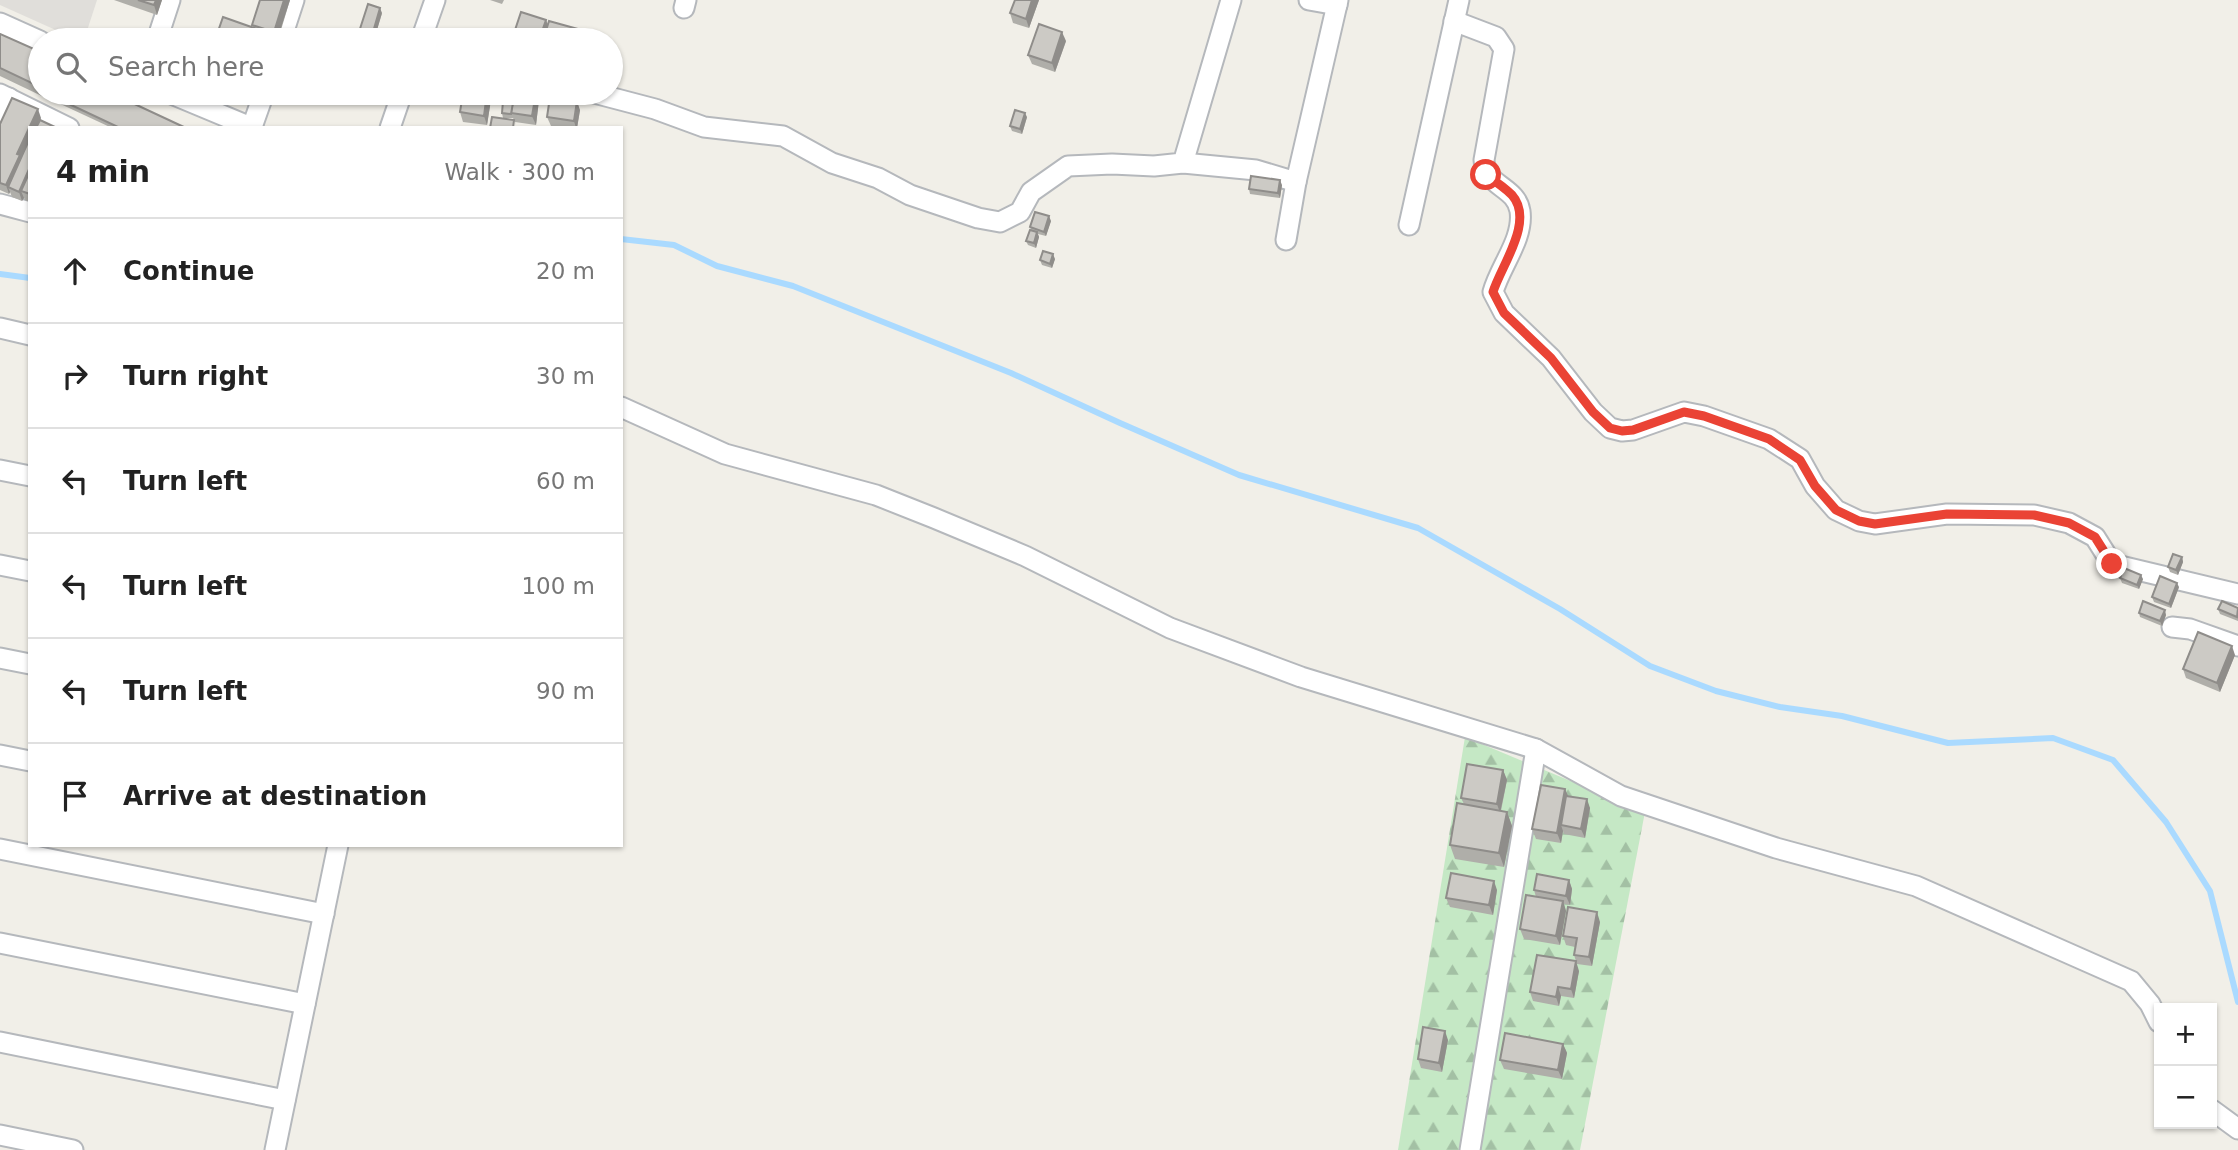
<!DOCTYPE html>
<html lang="en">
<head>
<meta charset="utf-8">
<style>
	body { margin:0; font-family:"DejaVu Sans",sans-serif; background:#f2f2f2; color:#222 }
	.controls { position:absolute; right:21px; bottom:21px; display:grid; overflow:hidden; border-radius:0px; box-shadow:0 2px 5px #0004 }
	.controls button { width:63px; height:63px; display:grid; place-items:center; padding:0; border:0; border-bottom:2px solid #e0e0e0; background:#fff; color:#222; font:35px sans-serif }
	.stop { position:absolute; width:21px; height:21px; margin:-16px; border:5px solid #ea4335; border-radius:50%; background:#fff }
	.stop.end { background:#ea4335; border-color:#fff; box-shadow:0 2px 7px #0008 }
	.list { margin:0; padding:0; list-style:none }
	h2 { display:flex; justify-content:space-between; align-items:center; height:91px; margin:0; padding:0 28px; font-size:30px }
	h2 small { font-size:23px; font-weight:400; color:#767676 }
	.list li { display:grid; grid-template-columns:46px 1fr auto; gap:21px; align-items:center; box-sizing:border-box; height:105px; padding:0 28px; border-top:2px solid #e0e0e0 }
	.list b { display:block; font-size:26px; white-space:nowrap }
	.list em { font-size:23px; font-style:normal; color:#767676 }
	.icon { flex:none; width:38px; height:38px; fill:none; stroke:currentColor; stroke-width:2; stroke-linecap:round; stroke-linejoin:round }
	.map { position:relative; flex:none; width:2238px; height:1150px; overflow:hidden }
	.search { position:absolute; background:#fff; box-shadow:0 2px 5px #0004; left:28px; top:28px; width:595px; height:77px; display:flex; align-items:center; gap:18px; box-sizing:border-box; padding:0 24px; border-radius:38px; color:#767676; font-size:26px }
	.panel { position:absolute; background:#fff; box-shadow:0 2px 5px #0004; left:28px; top:126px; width:595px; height:721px; border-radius:0px }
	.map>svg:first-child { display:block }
</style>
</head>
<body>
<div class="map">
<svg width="2238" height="1150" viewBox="0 0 2238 1150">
	<defs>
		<pattern id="forest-firs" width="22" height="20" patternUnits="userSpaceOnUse" patternTransform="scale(1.75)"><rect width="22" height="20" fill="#c5e8c5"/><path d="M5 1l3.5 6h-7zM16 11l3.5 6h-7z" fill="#a3c0a4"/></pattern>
	</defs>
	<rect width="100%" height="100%" fill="#f1efe8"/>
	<path fill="#e0deda" d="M 0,0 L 97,0 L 84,40 L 78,40 L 0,5 Z"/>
	<path fill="url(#forest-firs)" d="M 1465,737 L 1645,812 L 1580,1150 L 1398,1150 Z"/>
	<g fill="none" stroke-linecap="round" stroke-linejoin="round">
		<g stroke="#aadaff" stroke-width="6">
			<path d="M 621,239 L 674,245 L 717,266 L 793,286 L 1011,373 L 1120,423 L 1239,475 L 1418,528 L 1560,609 L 1650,666 L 1716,691 L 1780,707 L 1842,716 L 1948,743 L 2053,738 L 2113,760 L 2166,822 L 2210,891 L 2238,1002"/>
			<path d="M 0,274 L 30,278"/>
		</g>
		<defs>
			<g id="minor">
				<path d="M 1309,0 L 1337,5"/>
				<path d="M 684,8 L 686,0"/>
				<path d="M 1454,21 L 1496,37 L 1504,49 L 1484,160 C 1485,187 1516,186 1520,211 C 1524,239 1500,266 1493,292 L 1504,313 L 1551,358 L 1593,412 L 1610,428 L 1622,431 L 1633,430 L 1684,412 L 1704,416 L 1769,439 L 1800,459 L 1815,486 L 1836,510 L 1859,521 L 1875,524 L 1947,514 L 2034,515 L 2069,523 L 2095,537 L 2112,564 L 2238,594"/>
				<path d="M 0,23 L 40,41"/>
				<path d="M 157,40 L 170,0"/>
				<path d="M 281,40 L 294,0"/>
				<path d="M 421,40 L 435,0"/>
				<path d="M 169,93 L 253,128"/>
				<path d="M 594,93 L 655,109 L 704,127 L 783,136 L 832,163 L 878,178 L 910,195 L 978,218 L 1000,222 L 1020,212 L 1031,192 L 1068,166 L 1112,164 L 1154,166 L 1183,163 L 1231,0"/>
				<path d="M 0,94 L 69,128"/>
				<path d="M 0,118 L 9,98"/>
				<path d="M 252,127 L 264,93"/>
				<path d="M 390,128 L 402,93"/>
				<path d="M 1183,163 L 1256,170 L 1296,182"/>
				<path d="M 0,204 L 30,212"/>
				<path d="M 1409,225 L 1459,0"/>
				<path d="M 1286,240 L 1296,182 L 1338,0"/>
				<path d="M 0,328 L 30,335"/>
				<path d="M 621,407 L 725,454 L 876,495 L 934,518 L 1025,556 L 1170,628 L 1301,677 L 1536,749 L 1621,796 L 1776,848 L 1916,886 L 2131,981 L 2150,1004 L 2159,1022"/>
				<path d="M 0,470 L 30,476"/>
				<path d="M 0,565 L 30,571"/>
				<path d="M 2172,627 L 2190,629 L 2238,646"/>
				<path d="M 0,658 L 30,664"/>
				<path d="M 0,755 L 30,761"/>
				<path d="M 0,849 L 324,914"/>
				<path d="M 0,943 L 305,1004"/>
				<path d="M 0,1042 L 285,1100"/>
				<path d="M 2212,1110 L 2238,1129"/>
				<path d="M 0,1135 L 73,1150"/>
				<path d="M 275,1150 L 338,845"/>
				<path d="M 1470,1150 L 1536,749"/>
			</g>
		</defs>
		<use href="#minor" stroke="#b5b8bc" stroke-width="23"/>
		<use href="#minor" stroke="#fff" stroke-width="19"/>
	</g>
	<g fill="#afaea9">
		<path d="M 114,0 L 162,0 L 157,15 Z"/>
		<path d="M 260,0 L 290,0 L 278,40 L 215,40 L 253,27 L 252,25 Z"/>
		<path d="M 490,0 L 504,0 L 502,4 Z"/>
		<path d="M 1015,0 L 1039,0 L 1029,28 L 1013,23 L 1010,13 Z"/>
		<path d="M 382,13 L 374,40 L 360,40 L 358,35 Z"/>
		<path d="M 546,20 L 548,25 L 596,34 L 599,40 L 515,40 L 513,36 Z"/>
		<path d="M 0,34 L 36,50 L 40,48 L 40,93 L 51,93 L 48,99 L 0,76 Z"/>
		<path d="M 1066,41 L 1055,72 L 1032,64 L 1028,55 Z"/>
		<path d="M 492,93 L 487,125 L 463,122 L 460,112 Z"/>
		<path d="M 52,96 L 186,128 L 112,128 L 54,101 Z"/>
		<path d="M 539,100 L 536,125 L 515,122 L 516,125 L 513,118 L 503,118 L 502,113 L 513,103 Z"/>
		<path d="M 580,110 L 577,128 L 562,128 L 551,126 L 547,117 Z"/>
		<path d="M 1027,117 L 1022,134 L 1012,131 L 1010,126 Z"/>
		<path d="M 41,118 L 30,128 L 30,202 L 25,200 L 24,198 L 22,201 L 12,197 L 10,192 L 9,194 L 0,190 L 0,124 Z"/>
		<path d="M 1282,185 L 1280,198 L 1250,194 L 1249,189 Z"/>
		<path d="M 1051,221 L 1046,236 L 1038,234 L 1039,237 L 1036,248 L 1028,245 L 1026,241 L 1031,230 L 1030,227 Z"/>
		<path d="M 1055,259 L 1052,268 L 1042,265 L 1040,260 Z"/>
		<path d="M 2182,557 L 2183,562 L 2178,575 L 2170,572 L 2168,567 Z"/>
		<path d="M 2120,578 L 2143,579 L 2139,589 L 2122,583 Z"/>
		<path d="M 2179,587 L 2171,608 L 2154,602 L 2152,597 Z"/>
		<path d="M 2238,608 L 2238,621 L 2220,614 L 2218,609 Z"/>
		<path d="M 2139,613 L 2166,615 L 2162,626 L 2140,617 Z"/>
		<path d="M 2235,655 L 2220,692 L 2186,678 L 2183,669 Z"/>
		<path d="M 1503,770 L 1507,780 L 1501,811 L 1507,812 L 1512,826 L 1504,867 L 1455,859 L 1450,845 L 1464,804 L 1461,798 Z"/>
		<path d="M 1565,789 L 1568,796 L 1590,808 L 1585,838 L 1564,834 L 1563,831 L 1561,843 L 1536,839 L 1532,829 Z"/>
		<path d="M 1569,880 L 1572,889 L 1570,905 L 1564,904 L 1566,911 L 1560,945 L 1524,939 L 1520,929 L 1536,897 L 1534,890 Z"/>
		<path d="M 1497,890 L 1493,915 L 1450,907 L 1446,898 Z"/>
		<path d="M 1600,922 L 1592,966 L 1577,964 L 1574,955 L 1575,947 L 1566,945 L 1563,936 Z"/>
		<path d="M 1579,971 L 1574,998 L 1561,996 L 1559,1006 L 1533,1001 L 1530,992 Z"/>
		<path d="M 1448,1040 L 1442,1072 L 1421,1068 L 1418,1059 Z"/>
		<path d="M 1563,1044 L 1567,1053 L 1562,1079 L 1504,1069 L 1500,1060 Z"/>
	</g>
	<g fill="#8f8d8a">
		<path d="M 156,0 L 162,0 L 157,15 L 154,5 Z"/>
		<path d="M 284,0 L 290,0 L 277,40 L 274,32 Z"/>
		<path d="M 1032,0 L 1039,0 L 1029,28 L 1026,19 Z"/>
		<path d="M 380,8 L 382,13 L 374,40 L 371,40 Z"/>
		<path d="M 546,20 L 549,29 L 545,40 L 539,40 Z"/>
		<path d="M 1062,32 L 1066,41 L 1055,72 L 1052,63 Z"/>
		<path d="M 487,93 L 492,93 L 487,125 L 484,116 Z"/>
		<path d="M 536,93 L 539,100 L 536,125 L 532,116 Z"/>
		<path d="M 577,101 L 580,110 L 577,128 L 576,128 L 574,121 Z"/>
		<path d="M 38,109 L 41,118 L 37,128 L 30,128 L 30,143 L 8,187 L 10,192 L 9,194 L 6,185 L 17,154 Z"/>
		<path d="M 1025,113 L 1027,117 L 1022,134 L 1020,129 Z"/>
		<path d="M 30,167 L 30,184 L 21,191 L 24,198 L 22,201 L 19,192 Z"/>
		<path d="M 1280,180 L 1282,185 L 1280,198 L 1278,193 Z"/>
		<path d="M 1049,216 L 1051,221 L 1046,236 L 1044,232 Z"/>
		<path d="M 1037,232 L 1039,237 L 1036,248 L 1034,243 Z"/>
		<path d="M 1053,254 L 1055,259 L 1052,268 L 1050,264 Z"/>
		<path d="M 2182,557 L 2183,562 L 2178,575 L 2176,570 Z"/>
		<path d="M 2141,575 L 2143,579 L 2139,589 L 2137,585 Z"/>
		<path d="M 2177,583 L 2179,587 L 2171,608 L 2169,604 Z"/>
		<path d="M 2165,610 L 2166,615 L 2162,626 L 2160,621 Z"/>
		<path d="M 2232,646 L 2235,655 L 2220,692 L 2217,683 Z"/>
		<path d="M 1503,770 L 1507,780 L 1500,813 L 1497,804 Z"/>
		<path d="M 1565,789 L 1569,798 L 1561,825 L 1563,831 L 1561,843 L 1557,833 Z"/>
		<path d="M 1587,799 L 1590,808 L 1585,838 L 1581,829 Z"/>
		<path d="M 1507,812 L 1512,826 L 1504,867 L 1499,853 Z"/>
		<path d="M 1569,880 L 1572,889 L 1570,905 L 1566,896 Z"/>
		<path d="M 1494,881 L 1497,890 L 1493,915 L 1489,905 Z"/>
		<path d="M 1563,901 L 1566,911 L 1560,945 L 1556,936 Z"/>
		<path d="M 1597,912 L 1600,922 L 1592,966 L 1589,957 Z"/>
		<path d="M 1576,961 L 1579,971 L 1574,998 L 1571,989 Z"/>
		<path d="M 1558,987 L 1561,996 L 1559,1006 L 1556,997 Z"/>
		<path d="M 1445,1031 L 1448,1040 L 1442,1072 L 1439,1063 Z"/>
		<path d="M 1563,1044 L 1567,1053 L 1562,1079 L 1558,1070 Z"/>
	</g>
	<g fill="#cccac5" stroke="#8f8d8a" stroke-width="2">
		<path d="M 138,0 L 156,0 L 154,5 Z"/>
		<path d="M 260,0 L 284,0 L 274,32 L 252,25 Z"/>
		<path d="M 1015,0 L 1032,0 L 1026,19 L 1010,13 Z"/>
		<path d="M 368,4 L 380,8 L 371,39 L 358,35 Z"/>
		<path d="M 521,12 L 546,20 L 539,40 L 526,40 L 513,36 Z"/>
		<path d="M 223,17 L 274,35 L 272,40 L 215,40 Z"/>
		<path d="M 549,21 L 596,34 L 595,40 L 543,40 Z"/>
		<path d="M 1039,24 L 1062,32 L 1052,63 L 1028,55 Z"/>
		<path d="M 0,34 L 36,50 L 38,47 L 40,48 L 40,87 L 0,68 Z"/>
		<path d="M 54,93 L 111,93 L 186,128 L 120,128 L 52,96 Z"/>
		<path d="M 463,93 L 487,93 L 484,116 L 460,112 Z"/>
		<path d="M 514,93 L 536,93 L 532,116 L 511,113 Z"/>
		<path d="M 550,97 L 577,101 L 574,121 L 547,117 Z"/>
		<path d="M 12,98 L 38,109 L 17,154 L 20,155 L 6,185 L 0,183 L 0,124 Z"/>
		<path d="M 503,101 L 513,103 L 511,114 L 502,113 Z"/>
		<path d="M 1015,110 L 1025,113 L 1020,129 L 1010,126 Z"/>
		<path d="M 492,117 L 514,120 L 513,128 L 490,128 Z"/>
		<path d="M 40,120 L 57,128 L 36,128 Z"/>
		<path d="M 29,140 L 30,167 L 19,192 L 8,187 Z"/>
		<path d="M 30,171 L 30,194 L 21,191 Z"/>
		<path d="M 1251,176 L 1280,180 L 1278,193 L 1249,189 Z"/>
		<path d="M 1035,212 L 1049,216 L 1044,232 L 1030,227 Z"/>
		<path d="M 1030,230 L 1037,232 L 1034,243 L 1026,241 Z"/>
		<path d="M 1043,251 L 1053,254 L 1050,264 L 1040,260 Z"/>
		<path d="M 2173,554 L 2182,557 L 2176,570 L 2168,567 Z"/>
		<path d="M 2124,568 L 2141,575 L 2137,585 L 2120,578 Z"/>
		<path d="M 2160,576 L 2177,583 L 2169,604 L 2152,597 Z"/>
		<path d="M 2143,601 L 2165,610 L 2160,621 L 2139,613 Z"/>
		<path d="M 2222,601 L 2238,608 L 2237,617 L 2218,609 Z"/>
		<path d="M 2198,632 L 2232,646 L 2217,683 L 2183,669 Z"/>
		<path d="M 1467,764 L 1503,770 L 1497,804 L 1461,798 Z"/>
		<path d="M 1541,785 L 1565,789 L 1557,833 L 1532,829 Z"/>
		<path d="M 1566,796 L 1587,799 L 1581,829 L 1561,825 Z"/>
		<path d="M 1457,803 L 1507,812 L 1499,853 L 1450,845 Z"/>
		<path d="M 1451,873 L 1494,881 L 1489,905 L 1446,898 Z"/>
		<path d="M 1537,874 L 1569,880 L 1566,896 L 1534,890 Z"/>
		<path d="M 1526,895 L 1563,901 L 1556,936 L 1520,929 Z"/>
		<path d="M 1568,907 L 1597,912 L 1589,957 L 1574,955 L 1577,938 L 1563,936 Z"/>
		<path d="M 1537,955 L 1576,961 L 1571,989 L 1558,987 L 1556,997 L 1530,992 Z"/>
		<path d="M 1423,1027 L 1445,1031 L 1439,1063 L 1418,1059 Z"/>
		<path d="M 1505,1033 L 1563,1044 L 1558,1070 L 1500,1060 Z"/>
	</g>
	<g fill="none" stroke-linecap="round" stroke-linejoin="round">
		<path stroke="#ea4335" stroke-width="9" d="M 1486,175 C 1495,181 1505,188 1512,195 C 1535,221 1501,266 1493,292 L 1504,313 L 1551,358 L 1593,412 L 1610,428 L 1622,431 L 1633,430 L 1684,412 L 1704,416 L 1769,439 L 1800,460 L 1815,486 L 1836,510 L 1859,521 L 1875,524 L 1947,514 L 2034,515 L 2069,523 L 2095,537 L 2112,564"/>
	</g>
</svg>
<div class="controls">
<button>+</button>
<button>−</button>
</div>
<div class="stop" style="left:1486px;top:175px"></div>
<div class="stop end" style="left:2112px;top:564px"></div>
<div class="search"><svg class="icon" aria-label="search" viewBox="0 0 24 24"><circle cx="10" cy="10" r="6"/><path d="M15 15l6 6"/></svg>Search here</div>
<section class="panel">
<h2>4 min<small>Walk · 300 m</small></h2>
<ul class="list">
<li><svg class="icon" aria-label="ahead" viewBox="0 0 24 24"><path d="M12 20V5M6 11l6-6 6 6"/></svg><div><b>Continue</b></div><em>20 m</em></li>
<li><svg class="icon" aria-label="right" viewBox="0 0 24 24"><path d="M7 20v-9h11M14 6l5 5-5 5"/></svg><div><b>Turn right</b></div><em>30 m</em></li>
<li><svg class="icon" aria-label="left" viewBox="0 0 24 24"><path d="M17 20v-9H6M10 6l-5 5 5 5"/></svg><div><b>Turn left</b></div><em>60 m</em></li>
<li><svg class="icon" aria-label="left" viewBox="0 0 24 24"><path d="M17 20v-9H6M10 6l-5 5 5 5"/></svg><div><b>Turn left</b></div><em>100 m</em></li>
<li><svg class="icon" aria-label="left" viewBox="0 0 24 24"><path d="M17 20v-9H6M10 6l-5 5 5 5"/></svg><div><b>Turn left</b></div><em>90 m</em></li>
<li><svg class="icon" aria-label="arrive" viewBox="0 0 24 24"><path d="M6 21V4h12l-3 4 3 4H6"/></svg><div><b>Arrive at destination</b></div></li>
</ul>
</section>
</div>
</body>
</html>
